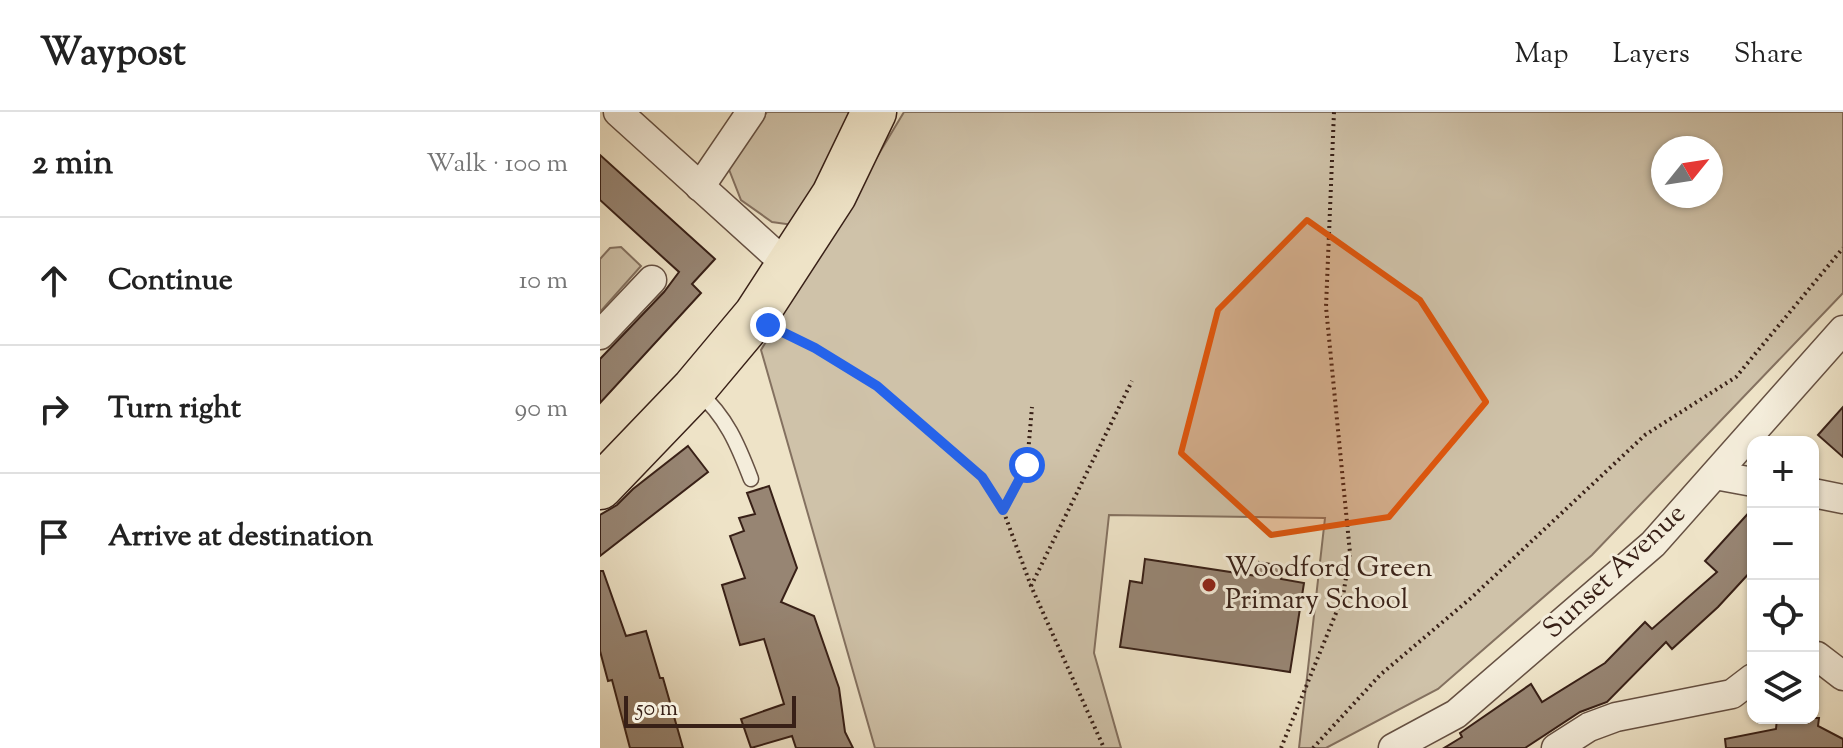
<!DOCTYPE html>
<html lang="en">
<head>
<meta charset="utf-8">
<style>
	body { margin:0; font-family:"Sorts Mill Goudy",serif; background:#f2f2f2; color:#222 }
	.controls { position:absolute; right:24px; bottom:24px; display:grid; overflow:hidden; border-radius:16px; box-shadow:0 2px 6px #0004 }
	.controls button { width:72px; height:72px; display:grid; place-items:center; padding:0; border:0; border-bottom:2px solid #e0e0e0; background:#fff; color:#222; font:40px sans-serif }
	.compass { position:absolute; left:1051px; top:24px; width:72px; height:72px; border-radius:50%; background:#fff; box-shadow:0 2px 6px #0004; rotate:60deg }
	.scale { position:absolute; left:24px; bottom:20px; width:172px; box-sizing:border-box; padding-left:8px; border:4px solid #382017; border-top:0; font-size:22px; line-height:28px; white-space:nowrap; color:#382017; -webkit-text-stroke:6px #f4eddb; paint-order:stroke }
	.stop { position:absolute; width:24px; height:24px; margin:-18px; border:6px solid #2563eb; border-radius:50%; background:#fff }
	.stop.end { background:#2563eb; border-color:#fff; box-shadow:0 2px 8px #0008 }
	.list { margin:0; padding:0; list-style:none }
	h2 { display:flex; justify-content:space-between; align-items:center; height:104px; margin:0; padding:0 32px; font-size:34px }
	h2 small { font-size:26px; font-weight:400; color:#767676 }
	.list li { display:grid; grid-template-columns:52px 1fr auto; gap:24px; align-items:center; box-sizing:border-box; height:128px; padding:0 32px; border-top:2px solid #e0e0e0 }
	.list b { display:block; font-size:30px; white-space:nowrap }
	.list em { font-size:26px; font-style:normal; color:#767676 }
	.icon { flex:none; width:44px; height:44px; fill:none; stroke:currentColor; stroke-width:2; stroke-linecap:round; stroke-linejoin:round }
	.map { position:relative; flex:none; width:1243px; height:636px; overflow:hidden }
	header { display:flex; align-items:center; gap:48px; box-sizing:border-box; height:112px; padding:0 40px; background:#fff; border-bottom:2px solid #e0e0e0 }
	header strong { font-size:38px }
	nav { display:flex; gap:44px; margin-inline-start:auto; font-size:28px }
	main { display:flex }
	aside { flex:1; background:#fff }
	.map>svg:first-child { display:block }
</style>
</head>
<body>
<header>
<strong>Waypost</strong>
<nav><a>Map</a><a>Layers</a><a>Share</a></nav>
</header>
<main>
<aside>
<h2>2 min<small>Walk · 100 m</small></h2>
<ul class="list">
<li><svg class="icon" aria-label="ahead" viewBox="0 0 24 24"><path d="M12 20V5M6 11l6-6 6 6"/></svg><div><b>Continue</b></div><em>10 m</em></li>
<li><svg class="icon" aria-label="right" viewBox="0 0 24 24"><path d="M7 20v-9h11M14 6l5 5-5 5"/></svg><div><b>Turn right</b></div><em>90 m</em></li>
<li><svg class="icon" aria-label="arrive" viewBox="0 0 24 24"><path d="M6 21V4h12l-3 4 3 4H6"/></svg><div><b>Arrive at destination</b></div></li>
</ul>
</aside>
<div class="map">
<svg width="1243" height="636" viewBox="0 0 1243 636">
	<rect width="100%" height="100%" fill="#eee3c7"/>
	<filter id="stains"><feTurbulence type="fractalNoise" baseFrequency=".0025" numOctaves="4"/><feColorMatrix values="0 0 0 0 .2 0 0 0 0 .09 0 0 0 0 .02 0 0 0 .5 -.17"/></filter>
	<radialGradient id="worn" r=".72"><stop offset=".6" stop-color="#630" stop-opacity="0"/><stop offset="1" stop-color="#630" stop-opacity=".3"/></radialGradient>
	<g fill="#cfc2a9" stroke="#847160" stroke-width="2" fill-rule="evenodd">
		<path d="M 167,0 L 263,0 L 193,113 L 172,110 L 141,88 L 128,55 Z"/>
		<path d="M 304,0 L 1243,0 L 1243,181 L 992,443 L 838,577 L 726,636 L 699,636 L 725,406 L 509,403 L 494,541 L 521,636 L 275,636 L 161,238 ZM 1063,36 L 1111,36 L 1111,84 L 1063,84 Z"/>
		<path d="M 21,135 L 41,154 L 0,200 L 0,147 L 10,136 Z"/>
	</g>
	<g fill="#978573" stroke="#382017" stroke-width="2">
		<path d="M 0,43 L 115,147 L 92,172 L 101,181 L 0,291 L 0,247 L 64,180 L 79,160 L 0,88 Z"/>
		<path d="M 1243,295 L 1243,345 L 1218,323 Z"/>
		<path d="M 88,334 L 108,360 L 0,444 L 0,403 L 17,393 L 33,377 Z"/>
		<path d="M 169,374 L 197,456 L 181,490 L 214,504 L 239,576 L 245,620 L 253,636 L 196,636 L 192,624 L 151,636 L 141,607 L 184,592 L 164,527 L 140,533 L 122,473 L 145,466 L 130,424 L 144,419 L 139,406 L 155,402 L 147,381 Z"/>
		<path d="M 1153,396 L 1153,457 L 1118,495 L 1072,537 L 1066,530 L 1007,590 L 980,600 L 925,636 L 844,636 L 862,625 L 860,621 L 931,572 L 942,590 L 1005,551 L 1045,510 L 1052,517 L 1117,460 L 1105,449 Z"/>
		<path d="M 545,447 L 657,464 L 659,450 L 683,454 L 681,467 L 704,471 L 690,560 L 520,535 L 530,469 L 542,471 Z"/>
		<path d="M 0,459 L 3,459 L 26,524 L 46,519 L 60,566 L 63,566 L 83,636 L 30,636 L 12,568 L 8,569 L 0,539 Z"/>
		<path d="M 1177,606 L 1219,606 L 1218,614 L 1243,627 L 1243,636 L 1126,636 L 1125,627 L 1176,617 Z"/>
	</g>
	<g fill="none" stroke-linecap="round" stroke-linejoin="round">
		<defs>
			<path id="lane" d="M 98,280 C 126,304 138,333 151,367"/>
			<g id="street">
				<path d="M 18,0 L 188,154"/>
				<path d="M 100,75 L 151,0"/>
				<path d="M 0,223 L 52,168"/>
				<path d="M 1115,363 L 1153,370"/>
				<path d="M 1213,381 L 1243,387"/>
				<path d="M 1213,544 L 1217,544 L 1243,564"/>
				<path d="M 793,636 L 856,602 L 1053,432 L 1243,218"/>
				<path d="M 956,636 L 989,615 L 1016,605 L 1132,582 L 1153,566"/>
			</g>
			<path id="primary" d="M 0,375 L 94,277 L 156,203 L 234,83 L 274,0"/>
		</defs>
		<use href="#lane" stroke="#665143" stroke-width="17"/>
		<use href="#street" stroke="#665143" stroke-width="31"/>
		<use href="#primary" stroke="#382017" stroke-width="47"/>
		<g stroke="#382017" stroke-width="4" stroke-dasharray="2 4" stroke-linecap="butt">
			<path d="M 182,222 L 215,236 L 277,274 L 382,365 L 403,398 L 431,474 L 504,636"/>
			<path d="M 403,398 L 427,353 L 432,295"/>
			<path d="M 431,474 L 532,269"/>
			<path d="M 681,636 L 743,484 L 750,441 L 726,195 L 734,0"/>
			<path d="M 713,636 L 780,563 L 871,486 L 1045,323 L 1136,265 L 1243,136"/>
		</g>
		<use href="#lane" stroke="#f4eddb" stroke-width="14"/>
		<use href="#street" stroke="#f4eddb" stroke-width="28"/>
		<use href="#primary" stroke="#eee3c7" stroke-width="44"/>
	</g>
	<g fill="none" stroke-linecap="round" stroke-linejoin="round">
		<path stroke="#2563eb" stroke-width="10" d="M 168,213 L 215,236 L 277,274 L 382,365 L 403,398 L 427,353"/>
	</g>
	<path fill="#df560d" fill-opacity="0.2" stroke="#df560d" stroke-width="6" stroke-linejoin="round" d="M 707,108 L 820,188 L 886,290 L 789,405 L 671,423 L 581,341 L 618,198 Z"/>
	<circle fill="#8f2418" stroke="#f4eddb" stroke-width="3" cx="609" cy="473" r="8"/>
	<g text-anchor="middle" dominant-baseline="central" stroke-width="6" stroke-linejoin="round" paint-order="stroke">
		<g font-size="28" fill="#382017" stroke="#f4eddb" text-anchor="start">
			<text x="625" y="457">Woodford Green<tspan x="625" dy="32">Primary School</tspan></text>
		</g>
		<g font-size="28" fill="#382017" stroke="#f4eddb">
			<text transform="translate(1015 460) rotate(-43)">Sunset Avenue</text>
		</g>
	</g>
	<rect width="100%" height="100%" filter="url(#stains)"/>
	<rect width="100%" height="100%" fill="url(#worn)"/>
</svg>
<div class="controls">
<button>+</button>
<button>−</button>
<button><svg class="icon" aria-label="locate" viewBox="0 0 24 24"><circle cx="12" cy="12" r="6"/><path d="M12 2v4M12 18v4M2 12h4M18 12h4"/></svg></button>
<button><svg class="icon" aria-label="layers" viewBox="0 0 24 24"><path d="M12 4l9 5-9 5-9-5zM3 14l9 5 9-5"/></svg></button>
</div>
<svg class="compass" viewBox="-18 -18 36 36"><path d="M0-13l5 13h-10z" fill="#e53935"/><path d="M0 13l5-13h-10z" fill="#767676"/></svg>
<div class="scale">50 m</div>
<div class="stop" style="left:427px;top:353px"></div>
<div class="stop end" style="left:168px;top:213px"></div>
</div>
</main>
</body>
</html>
